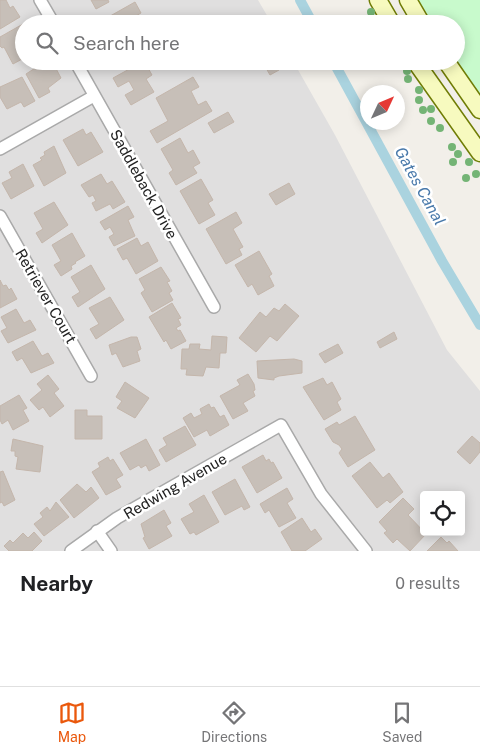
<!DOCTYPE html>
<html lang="en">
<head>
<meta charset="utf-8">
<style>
	body { margin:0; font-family:"Public Sans",sans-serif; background:#f2f2f2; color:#202124 }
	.controls { position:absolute; right:15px; bottom:15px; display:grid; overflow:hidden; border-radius:5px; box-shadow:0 2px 12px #0003 }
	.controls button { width:45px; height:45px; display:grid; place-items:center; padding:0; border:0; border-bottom:1px solid #e0e0e0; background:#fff; color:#202124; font:25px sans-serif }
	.compass { position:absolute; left:360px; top:85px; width:45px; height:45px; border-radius:50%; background:#fff; box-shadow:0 2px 12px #0003; rotate:46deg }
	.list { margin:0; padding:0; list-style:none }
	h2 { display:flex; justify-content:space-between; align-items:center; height:65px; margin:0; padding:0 20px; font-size:21px }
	h2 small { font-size:16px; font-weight:400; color:#757577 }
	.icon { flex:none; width:28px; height:28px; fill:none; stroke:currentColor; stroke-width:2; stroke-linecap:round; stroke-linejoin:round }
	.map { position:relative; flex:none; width:480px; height:551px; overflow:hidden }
	.search { position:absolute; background:#fff; box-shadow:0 2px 12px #0003; left:15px; right:15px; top:15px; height:55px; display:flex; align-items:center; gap:12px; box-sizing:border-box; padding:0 18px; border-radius:28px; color:#757577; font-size:19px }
	.sheet { height:135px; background:#fff }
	nav { display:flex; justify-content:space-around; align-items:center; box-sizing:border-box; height:70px; border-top:1px solid #e0e0e0; background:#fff; font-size:14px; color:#757577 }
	nav a { display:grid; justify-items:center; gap:2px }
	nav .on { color:#ea580c }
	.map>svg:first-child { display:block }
</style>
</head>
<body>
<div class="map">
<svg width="480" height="551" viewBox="0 0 480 551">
	<rect width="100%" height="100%" fill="#f2efe9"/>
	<path fill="#e0dfdf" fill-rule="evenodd" d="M 0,0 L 258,0 L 272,24 L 24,24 L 24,61 L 293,61 L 335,135 L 447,350 L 480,391 L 480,551 L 0,551 ZM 424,495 L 461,495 L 461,532 L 424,532 Z"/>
	<path fill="#c8facc" d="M 415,0 L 480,0 L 480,99 L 453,61 L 456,61 L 456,24 L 429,24 Z"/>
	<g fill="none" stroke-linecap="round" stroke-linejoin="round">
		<g stroke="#aad3df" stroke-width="10">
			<path d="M 300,0 L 313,24"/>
			<path d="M 333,61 L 442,261 L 480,325"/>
		</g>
	</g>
	<g fill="#c7bfb8" stroke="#c4b6ab">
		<path d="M 0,0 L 6,0 L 10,8 L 13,6 L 20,17 L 0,29 Z"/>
		<path d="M 91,0 L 108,0 L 109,2 L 96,9 Z"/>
		<path d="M 135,2 L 141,13 L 122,24 L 96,24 Z"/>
		<path d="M 23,24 L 24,58 L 13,64 L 4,47 L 2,48 L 0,46 L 0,37 Z"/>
		<path d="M 46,61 L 52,61 L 61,78 L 48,88 L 50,92 L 39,98 L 26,74 Z"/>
		<path d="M 144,61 L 152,75 L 146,79 L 154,92 L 131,105 L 125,95 L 134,90 L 129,81 L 118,87 L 113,78 Z"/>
		<path d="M 262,61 L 275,61 L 279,70 L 270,75 Z"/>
		<path d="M 22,77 L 35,101 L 24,107 L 21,102 L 7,109 L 0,97 L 0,87 Z"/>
		<path d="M 193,77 L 199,87 L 191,91 L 198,105 L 206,101 L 212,111 L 157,143 L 150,131 L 168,121 L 156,98 Z"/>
		<path d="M 228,112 L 234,122 L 214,133 L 208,123 Z"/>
		<path d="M 83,129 L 86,135 L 91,132 L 103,152 L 78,166 L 63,140 Z"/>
		<path d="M 180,138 L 188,153 L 193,150 L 200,163 L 193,167 L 197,173 L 176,185 L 169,173 L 173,170 L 161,149 Z"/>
		<path d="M 54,146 L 66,173 L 44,186 L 33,165 L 42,160 L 40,158 L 45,155 L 44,152 Z"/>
		<path d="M 23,164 L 34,186 L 11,199 L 2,183 L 12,178 L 9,172 Z"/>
		<path d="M 101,174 L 107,184 L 112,181 L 125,202 L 113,209 L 110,204 L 96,211 L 92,203 L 96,201 L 93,195 L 89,197 L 81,185 Z"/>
		<path d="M 201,179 L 213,200 L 208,203 L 215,215 L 199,224 L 180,191 Z"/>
		<path d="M 289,183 L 295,194 L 276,205 L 269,194 Z"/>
		<path d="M 54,202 L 68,225 L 42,243 L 36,233 L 43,229 L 34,213 Z"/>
		<path d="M 128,206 L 134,217 L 128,220 L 135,236 L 114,246 L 109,237 L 114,234 L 110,227 L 105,230 L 100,222 Z"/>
		<path d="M 236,212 L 242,223 L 233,229 L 243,247 L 239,249 L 242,255 L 226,264 L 206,229 Z"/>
		<path d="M 72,233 L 85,256 L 75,262 L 76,263 L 71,266 L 72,269 L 61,276 L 54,265 L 61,261 L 52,245 Z"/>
		<path d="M 137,238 L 141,246 L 148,242 L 158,261 L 136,274 L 127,258 L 123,260 L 117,249 Z"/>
		<path d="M 259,251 L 272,274 L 269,276 L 274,286 L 258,295 L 252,284 L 248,287 L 235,265 Z"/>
		<path d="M 91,265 L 105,289 L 78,307 L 72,297 L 80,292 L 71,277 Z"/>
		<path d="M 161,267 L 170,281 L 167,282 L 172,291 L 169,293 L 173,300 L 152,312 L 141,293 L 145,290 L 139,279 Z"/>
		<path d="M 0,280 L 3,286 L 6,285 L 9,290 L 11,288 L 17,299 L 0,308 Z"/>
		<path d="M 110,297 L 124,320 L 96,339 L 90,329 L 99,324 L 89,308 Z"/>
		<path d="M 172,303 L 181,318 L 178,319 L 181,325 L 176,328 L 178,331 L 180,330 L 186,341 L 171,349 L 166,340 L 164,342 L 149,317 Z"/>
		<path d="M 285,304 L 299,316 L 277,341 L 270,336 L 256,352 L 239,338 L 260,312 L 266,317 L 274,308 L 279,311 Z"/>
		<path d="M 16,309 L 24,323 L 30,320 L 36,330 L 8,343 L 1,331 L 7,328 L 1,317 Z"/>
		<path d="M 394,332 L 397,339 L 380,348 L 377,342 Z"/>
		<path d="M 212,336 L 227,337 L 226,353 L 220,353 L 219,368 L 206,367 L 203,376 L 186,375 L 187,369 L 181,369 L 182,349 L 189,349 L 190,344 L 200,344 L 199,349 L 211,350 Z"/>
		<path d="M 131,337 L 137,337 L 141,349 L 137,351 L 140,361 L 123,367 L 116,353 L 112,355 L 109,345 Z"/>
		<path d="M 33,341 L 42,356 L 48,353 L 54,363 L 31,373 L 22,358 L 17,361 L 12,352 Z"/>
		<path d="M 338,344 L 343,353 L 325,363 L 319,354 Z"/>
		<path d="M 294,359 L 302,361 L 302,373 L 279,376 L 274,378 L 274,380 L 258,378 L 257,361 Z"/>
		<path d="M 248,374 L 254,384 L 255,390 L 253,391 L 255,396 L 243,403 L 248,411 L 233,419 L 220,396 L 240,385 L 237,380 Z"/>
		<path d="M 48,375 L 59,389 L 54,393 L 64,406 L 50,417 L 43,407 L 39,410 L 30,400 L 42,390 L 37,384 Z"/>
		<path d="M 323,378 L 327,385 L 332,382 L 341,399 L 337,402 L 341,410 L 324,420 L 303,387 Z"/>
		<path d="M 125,382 L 149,398 L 135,418 L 117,408 L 122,401 L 116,397 Z"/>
		<path d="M 19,395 L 27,408 L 23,410 L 29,421 L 13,430 L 8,420 L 2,424 L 0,420 L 0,406 Z"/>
		<path d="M 209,404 L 211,408 L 214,407 L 220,417 L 224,415 L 229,425 L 210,436 L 207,430 L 194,437 L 183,418 L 191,413 L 194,418 L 202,414 L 200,409 Z"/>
		<path d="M 75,410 L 87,410 L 87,416 L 102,416 L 102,439 L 75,439 Z"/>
		<path d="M 355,416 L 375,450 L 348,467 L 339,453 L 342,449 L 339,445 L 333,442 L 325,429 L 337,422 L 339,425 Z"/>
		<path d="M 185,426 L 196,445 L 166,462 L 159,450 L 167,445 L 163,438 Z"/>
		<path d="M 472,436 L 480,443 L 480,452 L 470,464 L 457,452 Z"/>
		<path d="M 13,439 L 43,446 L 40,472 L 16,469 L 18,457 L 15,456 L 15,451 L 11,451 Z"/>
		<path d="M 146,439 L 160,465 L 149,471 L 146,465 L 141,468 L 139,465 L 130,470 L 120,453 Z"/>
		<path d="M 263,455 L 266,461 L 269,459 L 271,463 L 273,462 L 282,478 L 257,493 L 242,467 Z"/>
		<path d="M 108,457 L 110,461 L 113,459 L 123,475 L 116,479 L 121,487 L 106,495 L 92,472 L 100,467 L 98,463 Z"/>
		<path d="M 370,462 L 383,478 L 389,473 L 403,492 L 390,503 L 387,500 L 377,508 L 352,476 Z"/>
		<path d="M 3,471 L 15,500 L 4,506 L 2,502 L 0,503 L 0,472 Z"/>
		<path d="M 235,479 L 250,507 L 244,510 L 242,506 L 225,515 L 212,492 Z"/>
		<path d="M 77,484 L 86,492 L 91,487 L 99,498 L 74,518 L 60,500 Z"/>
		<path d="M 287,488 L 293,499 L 287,503 L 296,518 L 279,527 L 269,510 L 265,513 L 260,504 Z"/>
		<path d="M 204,495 L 219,522 L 196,535 L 194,532 L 190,534 L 181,519 L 194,512 L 189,504 Z"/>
		<path d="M 403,498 L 414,509 L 408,515 L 426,534 L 410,551 L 397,539 L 393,543 L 384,533 L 387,531 L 379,522 Z"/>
		<path d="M 56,502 L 69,517 L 44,536 L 34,524 L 43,517 L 40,513 L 47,507 L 50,511 Z"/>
		<path d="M 164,510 L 171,523 L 166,526 L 172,536 L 149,549 L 143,538 L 145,537 L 141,524 Z"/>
		<path d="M 302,518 L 311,532 L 315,529 L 322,539 L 305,551 L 292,551 L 281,532 Z"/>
		<path d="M 34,532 L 42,541 L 32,551 L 9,551 L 4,546 L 10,540 L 13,543 L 23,533 L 28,538 Z"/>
		<path d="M 441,537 L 447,543 L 449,541 L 458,551 L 427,551 Z"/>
	</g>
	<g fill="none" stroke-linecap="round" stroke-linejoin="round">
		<defs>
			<g id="street">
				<path d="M 40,0 L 54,24"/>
				<path d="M 75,61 L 214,307"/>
				<path d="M 0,149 L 94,96"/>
				<path d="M 0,216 L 91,376"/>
				<path d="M 97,531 L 111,551"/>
				<path d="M 71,551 L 117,518 L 281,425 L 321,494 L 366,551"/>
			</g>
			<g id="secondary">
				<path d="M 378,0 L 392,24"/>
				<path d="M 408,0 L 422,24"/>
				<path d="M 415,61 L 480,153"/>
				<path d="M 446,61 L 480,110"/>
			</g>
		</defs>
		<use href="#street" stroke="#a9a9a9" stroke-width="14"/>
		<use href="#secondary" stroke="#707d05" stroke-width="19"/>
		<use href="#street" stroke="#fff" stroke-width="11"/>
		<use href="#secondary" stroke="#f7fabf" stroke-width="16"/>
	</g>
	<g fill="#74b475">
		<circle cx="371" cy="12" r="4"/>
		<circle cx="398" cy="66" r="4"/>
		<circle cx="407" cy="71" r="4"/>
		<circle cx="408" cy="79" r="4"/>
		<circle cx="419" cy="90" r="4"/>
		<circle cx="419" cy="100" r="4"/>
		<circle cx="431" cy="109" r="4"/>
		<circle cx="423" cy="110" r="4"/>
		<circle cx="431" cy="121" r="4"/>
		<circle cx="440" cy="128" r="4"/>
		<circle cx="452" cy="147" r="4"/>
		<circle cx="458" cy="154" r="4"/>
		<circle cx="453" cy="162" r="4"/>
		<circle cx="469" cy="162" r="4"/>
		<circle cx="476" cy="174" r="4"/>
		<circle cx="466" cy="178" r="4"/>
	</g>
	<g text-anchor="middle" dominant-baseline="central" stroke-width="5" stroke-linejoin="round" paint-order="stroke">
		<g font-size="15" fill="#222" stroke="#fff">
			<text transform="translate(144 184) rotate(61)">Saddleback Drive</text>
			<text transform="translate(46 296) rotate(60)">Retriever Court</text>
			<text transform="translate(175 486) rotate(-30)">Redwing Avenue</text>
		</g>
		<g font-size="16" font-style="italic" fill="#4a7aab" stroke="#fff">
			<text transform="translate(420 186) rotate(61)">Gates Canal</text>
		</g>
	</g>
</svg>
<div class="controls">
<button><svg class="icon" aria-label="locate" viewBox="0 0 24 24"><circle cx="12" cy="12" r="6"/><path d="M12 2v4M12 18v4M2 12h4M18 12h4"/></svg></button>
</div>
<svg class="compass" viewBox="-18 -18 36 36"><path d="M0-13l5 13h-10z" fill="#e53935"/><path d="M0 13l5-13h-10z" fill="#757577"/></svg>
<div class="search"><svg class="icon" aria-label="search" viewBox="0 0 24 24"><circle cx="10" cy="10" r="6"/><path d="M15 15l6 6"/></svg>Search here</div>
</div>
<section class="sheet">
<h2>Nearby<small>0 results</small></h2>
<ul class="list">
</ul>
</section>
<nav>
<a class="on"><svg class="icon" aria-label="map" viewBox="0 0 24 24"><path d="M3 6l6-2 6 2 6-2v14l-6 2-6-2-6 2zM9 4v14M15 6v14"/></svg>Map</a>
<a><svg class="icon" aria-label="directions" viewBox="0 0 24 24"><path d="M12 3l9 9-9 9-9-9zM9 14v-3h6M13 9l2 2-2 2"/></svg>Directions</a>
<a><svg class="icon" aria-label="saved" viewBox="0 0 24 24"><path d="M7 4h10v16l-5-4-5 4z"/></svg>Saved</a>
</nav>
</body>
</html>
